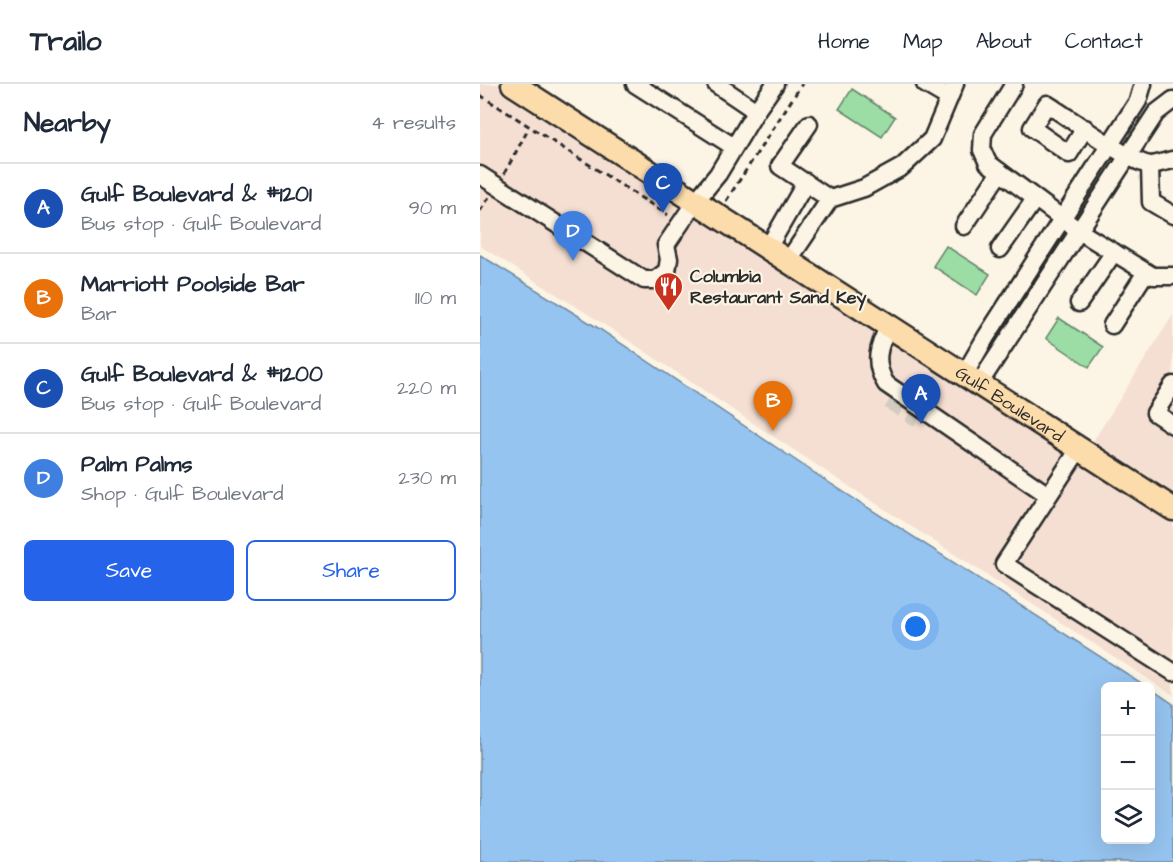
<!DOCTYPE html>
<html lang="en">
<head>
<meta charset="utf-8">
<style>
	body { margin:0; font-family:"Architects Daughter",sans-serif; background:#f2f2f3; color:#1f2937 }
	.controls { position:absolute; right:18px; bottom:18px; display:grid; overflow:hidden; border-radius:9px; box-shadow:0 6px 24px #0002 }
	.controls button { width:54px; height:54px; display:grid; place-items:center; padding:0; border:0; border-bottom:2px solid #e0e1e3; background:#fff; color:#1f2937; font:30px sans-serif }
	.you { position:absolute; left:436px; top:543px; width:21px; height:21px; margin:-15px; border:4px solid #fff; border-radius:50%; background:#1a73e8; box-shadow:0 0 0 9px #1a73e833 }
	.badge { display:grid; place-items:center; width:39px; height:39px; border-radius:50%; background:#2563eb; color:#fff; font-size:20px; font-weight:700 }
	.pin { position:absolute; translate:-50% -50px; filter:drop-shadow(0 2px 3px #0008) }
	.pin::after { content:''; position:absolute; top:32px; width:21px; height:18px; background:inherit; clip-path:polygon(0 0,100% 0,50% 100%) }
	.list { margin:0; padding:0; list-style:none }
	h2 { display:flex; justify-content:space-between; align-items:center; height:78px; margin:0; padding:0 24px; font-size:26px }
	h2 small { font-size:20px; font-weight:400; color:#747a83 }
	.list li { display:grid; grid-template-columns:39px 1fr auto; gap:18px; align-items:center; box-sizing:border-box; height:90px; padding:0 24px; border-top:2px solid #e0e1e3 }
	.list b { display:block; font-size:22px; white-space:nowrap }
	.list p { margin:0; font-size:20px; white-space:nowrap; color:#747a83 }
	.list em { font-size:20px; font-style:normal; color:#747a83 }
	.actions { display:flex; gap:12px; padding:18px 24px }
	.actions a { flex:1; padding:14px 0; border:2px solid #2563eb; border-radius:9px; text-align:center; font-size:21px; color:#2563eb }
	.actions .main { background:#2563eb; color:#fff }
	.icon { flex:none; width:33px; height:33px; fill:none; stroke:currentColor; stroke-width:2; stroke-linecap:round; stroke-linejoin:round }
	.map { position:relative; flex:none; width:693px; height:778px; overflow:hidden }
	header { display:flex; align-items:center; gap:36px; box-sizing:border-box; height:84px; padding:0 30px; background:#fff; border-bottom:2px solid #e0e1e3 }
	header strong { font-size:28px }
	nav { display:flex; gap:33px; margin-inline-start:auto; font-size:21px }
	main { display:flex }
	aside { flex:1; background:#fff }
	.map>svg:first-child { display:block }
</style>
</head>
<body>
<header>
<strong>Trailo</strong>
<nav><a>Home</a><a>Map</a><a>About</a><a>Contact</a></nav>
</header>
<main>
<aside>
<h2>Nearby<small>4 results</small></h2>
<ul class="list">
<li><span class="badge" style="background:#1a4fb4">A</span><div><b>Gulf Boulevard &amp; #1201</b><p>Bus stop · Gulf Boulevard</p></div><em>90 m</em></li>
<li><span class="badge" style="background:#e8710a">B</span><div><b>Marriott Poolside Bar</b><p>Bar</p></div><em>110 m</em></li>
<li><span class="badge" style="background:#1a4fb4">C</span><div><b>Gulf Boulevard &amp; #1200</b><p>Bus stop · Gulf Boulevard</p></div><em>220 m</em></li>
<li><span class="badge" style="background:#3f7fe0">D</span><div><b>Palm Palms</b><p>Shop · Gulf Boulevard</p></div><em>230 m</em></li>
</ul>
<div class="actions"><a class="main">Save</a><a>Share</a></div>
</aside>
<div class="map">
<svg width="693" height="778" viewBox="0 0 693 778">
	<rect width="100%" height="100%" fill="#fcf5e5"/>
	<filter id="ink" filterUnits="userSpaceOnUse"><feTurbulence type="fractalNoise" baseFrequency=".0167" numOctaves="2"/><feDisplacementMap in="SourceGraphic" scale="12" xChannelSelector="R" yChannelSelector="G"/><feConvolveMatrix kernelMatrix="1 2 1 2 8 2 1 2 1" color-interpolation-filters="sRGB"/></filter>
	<g filter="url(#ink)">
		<g fill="#f5dfd2">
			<path d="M 0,0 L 18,0 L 693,435 L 693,611 L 350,390 L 122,239 L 0,162 Z"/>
			<path d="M 693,231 L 693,416 L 610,362 Z"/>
		</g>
		<g fill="#9cdda6" stroke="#648468" stroke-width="1.5">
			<path d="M 372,5 L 415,33 L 402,53 L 359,25 Z"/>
			<path d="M 466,162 L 510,190 L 497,211 L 453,182 Z"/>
			<path d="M 579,234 L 623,263 L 609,283 L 566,254 Z"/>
		</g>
		<path fill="#96c4f0" stroke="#6b87a1" stroke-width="1.5" d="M 0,171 L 118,244 L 345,396 L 666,602 L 626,602 L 626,756 L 670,756 L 671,605 L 693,620 L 693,778 L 0,778 Z"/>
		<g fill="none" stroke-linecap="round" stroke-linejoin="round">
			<path stroke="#d2cdc0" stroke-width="16" stroke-dasharray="16 8" stroke-linecap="butt" d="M 409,317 L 438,336"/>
			<defs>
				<g id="minor">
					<path d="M 155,0 L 254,63"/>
					<path d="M 236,0 L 276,27"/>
					<path d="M 445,0 L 469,14"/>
					<path d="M 534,0 L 503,50 L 502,66 L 508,79 L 599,147 L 666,188 L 673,192 L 693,192"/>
					<path d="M 329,40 L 300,82 L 350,115"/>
					<path d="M 605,44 L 589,70 L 552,44 L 567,20 C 587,32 650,79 670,81 C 676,81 686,77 693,76"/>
					<path d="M 670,81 L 671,118 L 693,131"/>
					<path d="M 0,91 L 164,196 L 175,196 L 187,187 L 189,175 L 186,161 L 215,118 L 238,90 L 276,27 L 295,0"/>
					<path d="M 484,142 L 520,88"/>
					<path d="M 288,164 L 326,98"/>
					<path d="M 520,165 L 555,115"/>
					<path d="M 308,177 L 350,115 L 384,104 L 422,83 L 452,55 L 475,0"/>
					<path d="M 599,219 L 634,168"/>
					<path d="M 632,241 L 666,188"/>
					<path d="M 409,242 C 398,262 393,279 406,300 L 568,411"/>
					<path d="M 484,291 L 506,253 L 658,17 L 663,0"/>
					<path d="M 499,300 L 676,29 L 693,16"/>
					<path d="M 693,301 L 675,329 L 693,341"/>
					<path d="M 599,365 L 524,480 L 693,588"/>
				</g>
				<g id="major">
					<path id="s1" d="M 33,0 L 693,425"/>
				</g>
			</defs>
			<use href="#minor" stroke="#2b2b2b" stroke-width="21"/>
			<use href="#major" stroke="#2b2b2b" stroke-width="27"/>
			<g stroke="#2b2b2b" stroke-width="3" stroke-dasharray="6 4.5" stroke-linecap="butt">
				<path d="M 0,11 L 188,131"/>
				<path d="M 24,90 L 49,44"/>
				<path d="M 246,117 L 322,0"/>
				<path d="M 0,127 L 9,113"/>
			</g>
			<use href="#minor" stroke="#fcf5e5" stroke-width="16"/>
			<use href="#major" stroke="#fddcac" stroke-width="22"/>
		</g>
	</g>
	<defs>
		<symbol id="restaurant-pin" viewBox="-11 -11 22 30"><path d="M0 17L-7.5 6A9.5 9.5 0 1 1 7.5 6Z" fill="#c8321e" stroke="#fcf5e5"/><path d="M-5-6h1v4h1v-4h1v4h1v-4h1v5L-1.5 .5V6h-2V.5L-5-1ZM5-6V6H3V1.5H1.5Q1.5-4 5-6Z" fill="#fff"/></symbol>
	</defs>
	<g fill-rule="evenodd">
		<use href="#restaurant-pin" x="172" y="186" width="33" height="45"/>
	</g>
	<g text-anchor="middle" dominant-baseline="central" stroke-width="4.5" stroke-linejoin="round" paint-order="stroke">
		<g font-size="18" font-weight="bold" fill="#2b2b2b" stroke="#fcf5e5" text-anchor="start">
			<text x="210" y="192">Columbia<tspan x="210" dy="21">Restaurant Sand Key</tspan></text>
		</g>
		<g font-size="18" fill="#2b2b2b" stroke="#fcf5e5">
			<text stroke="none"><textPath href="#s1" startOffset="591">Gulf Boulevard</textPath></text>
		</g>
	</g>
</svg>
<div class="controls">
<button>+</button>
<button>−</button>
<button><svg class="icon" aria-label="layers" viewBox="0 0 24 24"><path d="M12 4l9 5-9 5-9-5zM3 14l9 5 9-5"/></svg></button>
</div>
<div class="you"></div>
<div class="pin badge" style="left:441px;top:340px;background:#1a4fb4">A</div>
<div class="pin badge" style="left:293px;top:347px;background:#e8710a">B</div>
<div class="pin badge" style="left:183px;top:129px;background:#1a4fb4">C</div>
<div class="pin badge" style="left:93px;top:177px;background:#3f7fe0">D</div>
</div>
</main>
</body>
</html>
